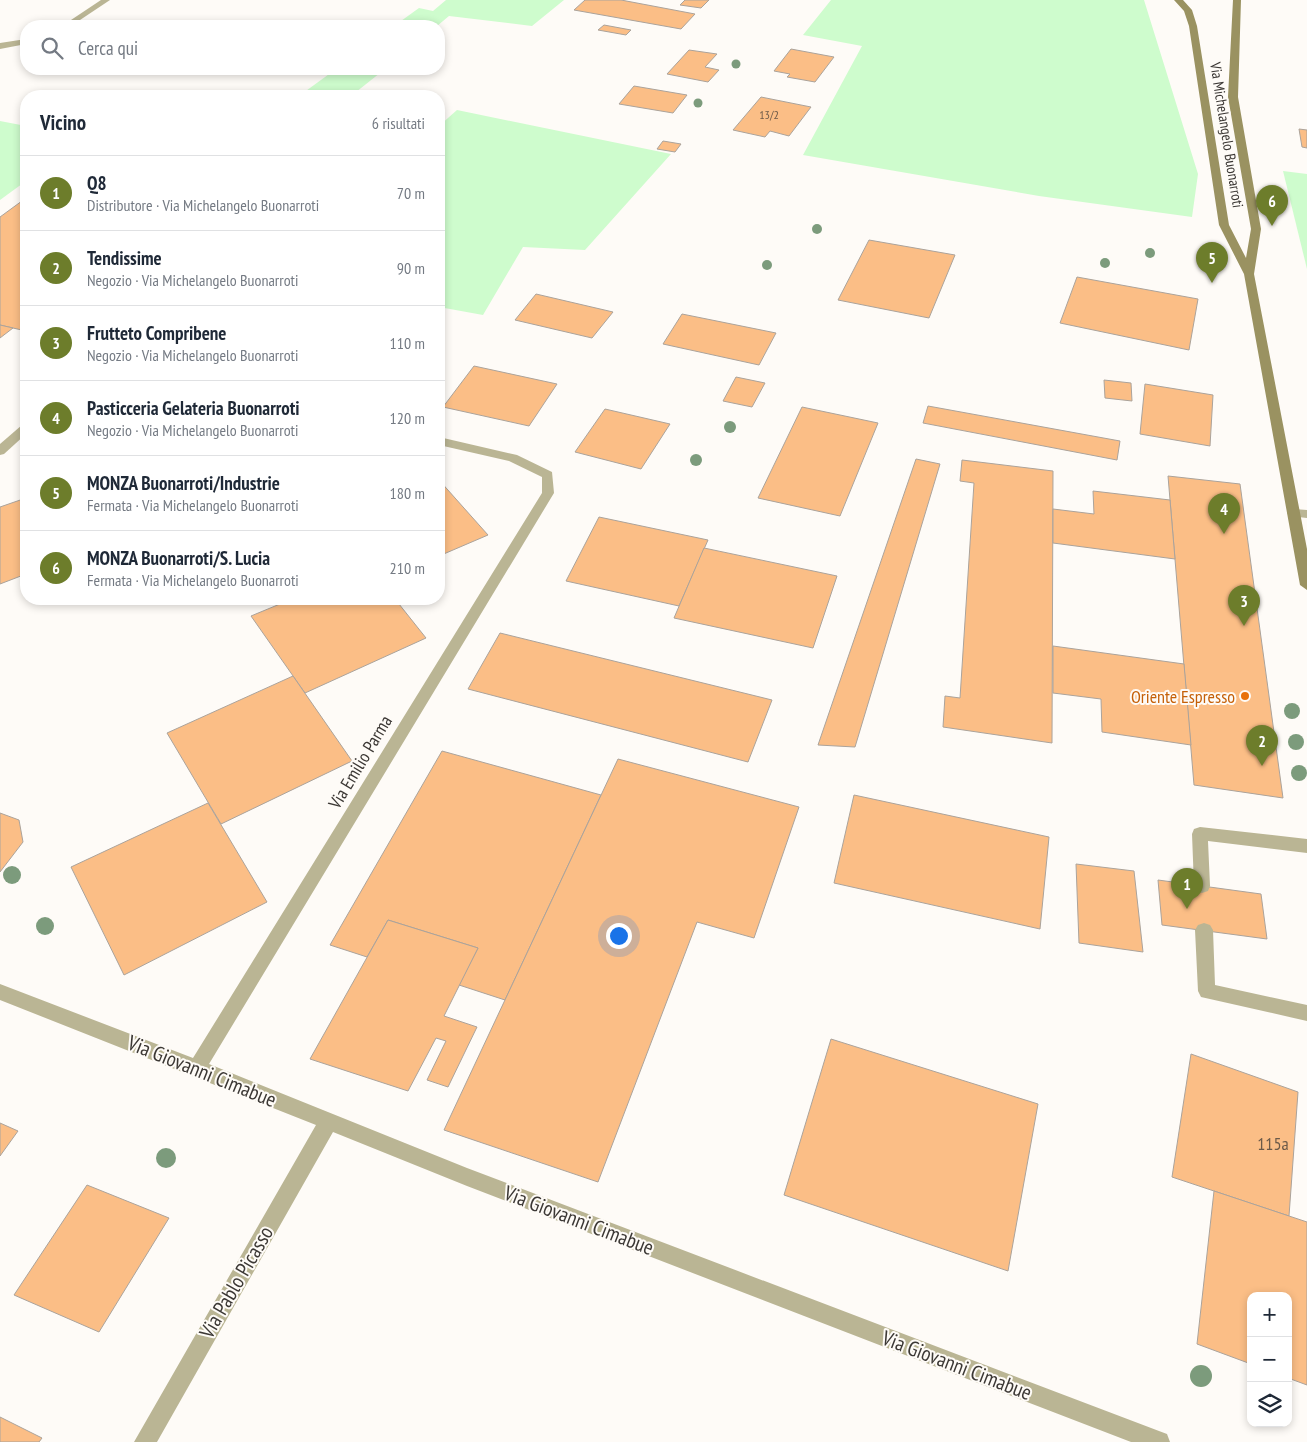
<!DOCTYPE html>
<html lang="it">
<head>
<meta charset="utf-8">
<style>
	body { margin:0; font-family:"PT Sans Narrow",sans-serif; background:#f2f2f3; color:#1f2937 }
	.controls { position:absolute; right:15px; bottom:15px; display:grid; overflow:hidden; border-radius:10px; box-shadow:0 2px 8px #0003 }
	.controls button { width:45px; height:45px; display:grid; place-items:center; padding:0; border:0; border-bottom:1px solid #e0e1e3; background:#fff; color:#1f2937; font:25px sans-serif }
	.you { position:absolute; left:618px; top:935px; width:18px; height:18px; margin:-12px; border:4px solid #fff; border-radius:50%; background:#1a73e8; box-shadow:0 0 0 8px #1a73e833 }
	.badge { display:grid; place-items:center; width:32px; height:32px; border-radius:50%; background:#6d7d2b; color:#fff; font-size:16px; font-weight:700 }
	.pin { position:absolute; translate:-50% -41px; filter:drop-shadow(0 1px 2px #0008) }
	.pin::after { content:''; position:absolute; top:26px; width:18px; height:15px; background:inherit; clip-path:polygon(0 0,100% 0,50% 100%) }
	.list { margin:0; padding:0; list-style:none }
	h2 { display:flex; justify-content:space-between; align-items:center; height:65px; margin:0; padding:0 20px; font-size:21px }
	h2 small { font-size:16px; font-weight:400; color:#747a83 }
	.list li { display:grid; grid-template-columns:32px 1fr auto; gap:15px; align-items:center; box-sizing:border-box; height:75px; padding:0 20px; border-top:1px solid #e0e1e3 }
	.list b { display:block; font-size:19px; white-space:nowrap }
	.list p { margin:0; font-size:16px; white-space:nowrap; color:#747a83 }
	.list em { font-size:16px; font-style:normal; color:#747a83 }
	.icon { flex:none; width:28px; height:28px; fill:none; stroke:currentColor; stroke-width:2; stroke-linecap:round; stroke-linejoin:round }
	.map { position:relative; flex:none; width:1307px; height:1442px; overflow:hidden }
	.search { position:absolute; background:#fff; box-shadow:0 2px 8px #0003; left:20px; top:20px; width:425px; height:55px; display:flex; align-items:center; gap:12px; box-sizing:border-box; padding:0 18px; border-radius:20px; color:#747a83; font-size:19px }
	.panel { position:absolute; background:#fff; box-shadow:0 2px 8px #0003; left:20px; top:90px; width:425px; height:515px; border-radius:20px }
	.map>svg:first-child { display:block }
</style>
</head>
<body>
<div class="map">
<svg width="1307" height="1442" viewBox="0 0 1307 1442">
	<rect width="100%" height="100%" fill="#fefbf7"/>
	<g fill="#cefccd">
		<path d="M 446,0 L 564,0 L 532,26 L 449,16 L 437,26 L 394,26 L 419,8 L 433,11 Z"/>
		<path d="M 831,0 L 1144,0 L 1198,174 L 1192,217 L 1039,196 L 803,155 L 862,46 L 803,35 Z"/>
		<path d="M 336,69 L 385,69 L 351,96 L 299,96 Z"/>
		<path d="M 457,110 L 671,154 L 585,250 L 523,247 L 483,315 L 439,307 L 439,126 Z"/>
		<path d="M 0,121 L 26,126 L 26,181 L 0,200 Z"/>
		<path d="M 1283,171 L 1307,174 L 1307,269 Z"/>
	</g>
	<g fill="#fbbe86" stroke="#aba39b">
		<path d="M 585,0 L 621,0 L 695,14 L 681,29 L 574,10 Z"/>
		<path d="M 685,0 L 709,0 L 701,8 L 680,5 Z"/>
		<path d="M 604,25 L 631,30 L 626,35 L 598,30 Z"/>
		<path d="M 791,49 L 834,57 L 815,82 L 787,77 L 790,74 L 774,71 Z"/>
		<path d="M 689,50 L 717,54 L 705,67 L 719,70 L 708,82 L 667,74 Z"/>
		<path d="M 634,86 L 687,95 L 673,113 L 619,104 Z"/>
		<path d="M 761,97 L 811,107 L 789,136 L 770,131 L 765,137 L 733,130 Z"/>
		<path d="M 1299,129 L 1307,130 L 1307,148 L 1302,147 Z"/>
		<path d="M 663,141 L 681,144 L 675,152 L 657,149 Z"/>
		<path d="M 26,198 L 26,331 L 0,325 L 0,217 Z"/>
		<path d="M 869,240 L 955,255 L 929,318 L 838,300 Z"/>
		<path d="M 1077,277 L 1198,299 L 1189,350 L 1060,323 Z"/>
		<path d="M 536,294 L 613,312 L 592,338 L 515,320 Z"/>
		<path d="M 682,314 L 776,333 L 759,365 L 663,344 Z"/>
		<path d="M 0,325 L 13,328 L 0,338 Z"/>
		<path d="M 474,366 L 557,384 L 529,426 L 443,407 Z"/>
		<path d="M 736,377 L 765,383 L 752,407 L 723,401 Z"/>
		<path d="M 1104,380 L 1131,383 L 1132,401 L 1105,398 Z"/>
		<path d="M 1145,384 L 1213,395 L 1210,446 L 1140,434 Z"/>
		<path d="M 928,406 L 1120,441 L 1117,460 L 923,423 Z"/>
		<path d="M 802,407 L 878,423 L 840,516 L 758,498 Z"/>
		<path d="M 605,409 L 670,424 L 641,469 L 575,452 Z"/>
		<path d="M 916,459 L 940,464 L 855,747 L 818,745 Z"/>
		<path d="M 962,460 L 1053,471 L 1052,743 L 943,727 L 945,696 L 960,698 L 974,483 L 960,481 Z"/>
		<path d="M 1168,476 L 1240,484 L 1283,798 L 1194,785 Z"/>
		<path d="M 439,480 L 488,535 L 439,556 Z"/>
		<path d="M 1093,491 L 1170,500 L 1175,559 L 1053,543 L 1053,509 L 1094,514 Z"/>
		<path d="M 26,498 L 26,574 L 0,584 L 0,507 Z"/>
		<path d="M 599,517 L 708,540 L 679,606 L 566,581 Z"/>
		<path d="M 704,548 L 837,576 L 813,648 L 674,618 Z"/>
		<path d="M 292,599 L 395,599 L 426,638 L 305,693 L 251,616 Z"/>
		<path d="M 500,633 L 772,700 L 748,762 L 468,689 Z"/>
		<path d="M 1053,646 L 1184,664 L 1191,745 L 1102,732 L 1101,699 L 1053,693 Z"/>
		<path d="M 293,676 L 352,761 L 221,824 L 167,733 Z"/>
		<path d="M 442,751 L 601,795 L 505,1000 L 459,985 L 478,948 L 388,920 L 367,957 L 330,945 Z"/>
		<path d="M 618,759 L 799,807 L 754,938 L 697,922 L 598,1182 L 444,1130 Z"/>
		<path d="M 854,795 L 1049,837 L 1040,929 L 834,883 Z"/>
		<path d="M 208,803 L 267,902 L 124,975 L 71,867 Z"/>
		<path d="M 0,813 L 19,820 L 23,842 L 0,872 Z"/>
		<path d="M 1076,864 L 1134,871 L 1143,952 L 1079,943 Z"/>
		<path d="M 1158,880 L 1261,894 L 1267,939 L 1162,925 Z"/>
		<path d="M 388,920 L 478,948 L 444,1016 L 477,1027 L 448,1087 L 427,1080 L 446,1041 L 436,1038 L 408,1091 L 310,1059 Z"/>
		<path d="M 831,1039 L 1038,1104 L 1008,1271 L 784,1195 Z"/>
		<path d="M 1191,1054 L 1298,1092 L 1289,1216 L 1172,1177 Z"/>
		<path d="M 0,1123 L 18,1131 L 0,1156 Z"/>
		<path d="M 87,1185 L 169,1218 L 99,1332 L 14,1295 Z"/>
		<path d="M 1214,1191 L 1307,1222 L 1307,1385 L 1288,1378 L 1288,1296 L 1251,1296 L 1251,1364 L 1197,1344 Z"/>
		<path d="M 0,1417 L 42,1438 L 39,1442 L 0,1442 Z"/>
	</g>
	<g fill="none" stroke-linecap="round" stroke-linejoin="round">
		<g fill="#bab594" fill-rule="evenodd">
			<path d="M 101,0 L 110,0 L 71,26 L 62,26 Z"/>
			<path d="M 26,39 L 26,44 L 0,49 L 0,43 Z"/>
			<path d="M 1200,827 L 1307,839 L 1307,853 L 1208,841 L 1210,886 L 1208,891 L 1202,893 L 1196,891 L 1194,886 L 1192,834 L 1194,829 Z"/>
			<path d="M 1204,923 L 1210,925 L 1213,930 L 1215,985 L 1307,1005 L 1307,1021 L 1201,997 L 1198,991 L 1195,930 L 1198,925 Z"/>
		</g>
		<g fill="#bab594" fill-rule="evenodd">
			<path d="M 26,424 L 26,434 L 4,454 L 0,455 L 0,444 L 22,425 Z"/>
			<path d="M 439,437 L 517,455 L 552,472 L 554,493 L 209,1064 L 467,1168 L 1159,1431 L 1167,1434 L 1170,1442 L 1131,1442 L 467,1186 L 333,1132 L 157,1442 L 134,1442 L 316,1125 L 0,1000 L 0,984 L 193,1058 L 542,493 L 542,477 L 509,461 L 439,445 Z"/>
			<path d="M 1294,509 L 1307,510 L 1307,518 L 1289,516 L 1287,513 Z"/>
		</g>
		<path fill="#9a9261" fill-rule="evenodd" d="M 1174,0 L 1183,0 L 1192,10 L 1197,26 L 1229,225 L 1246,258 L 1251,229 L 1228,97 L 1233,0 L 1241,0 L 1238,97 L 1261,229 L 1254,274 L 1307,549 L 1307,590 L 1300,585 L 1244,274 L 1219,225 L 1189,26 L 1184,11 Z"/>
	</g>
	<g fill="#7c9b7c">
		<circle cx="736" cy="64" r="4.5"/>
		<circle cx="698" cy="103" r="4.5"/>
		<circle cx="817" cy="229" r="5"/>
		<circle cx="1150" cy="253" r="5"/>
		<circle cx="1105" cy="263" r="5"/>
		<circle cx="767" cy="265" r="5"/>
		<circle cx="730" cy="427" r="6"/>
		<circle cx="696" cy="460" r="6"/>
		<circle cx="1292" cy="711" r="8"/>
		<circle cx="1296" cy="742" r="8"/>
		<circle cx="1299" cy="773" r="8"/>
		<circle cx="12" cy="875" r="9"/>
		<circle cx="45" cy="926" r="9"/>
		<circle cx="166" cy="1158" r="10"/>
		<circle cx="1201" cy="1376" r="11"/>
	</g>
	<circle fill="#e8710a" stroke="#fefbf7" stroke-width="2" cx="1245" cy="696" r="5"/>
	<g text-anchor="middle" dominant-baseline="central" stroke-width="4" stroke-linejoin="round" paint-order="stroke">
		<g font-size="12" fill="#6c5a49">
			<text x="769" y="114">13/2</text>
		</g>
		<g font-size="15" fill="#3c3835" stroke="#fefbf7">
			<text transform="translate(1227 135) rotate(81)">Via Michelangelo Buonarroti</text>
		</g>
		<g font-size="18" fill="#c56008" stroke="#fefbf7" text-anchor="end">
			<text x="1235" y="696">Oriente Espresso</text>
		</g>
		<g font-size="18" fill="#3c3835" stroke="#fefbf7">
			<text transform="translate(360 762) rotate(-59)">Via Emilio Parma</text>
		</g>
		<g font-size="18" fill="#6c5a49">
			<text x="1273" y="1143">115a</text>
		</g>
		<g font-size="21" fill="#3c3835" stroke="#fefbf7">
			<text transform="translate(202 1071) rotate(22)">Via Giovanni Cimabue</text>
			<text transform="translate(579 1220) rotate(21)">Via Giovanni Cimabue</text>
			<text transform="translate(236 1282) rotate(-60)">Via Pablo Picasso</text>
			<text transform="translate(957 1365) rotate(21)">Via Giovanni Cimabue</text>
		</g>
	</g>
</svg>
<div class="controls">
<button>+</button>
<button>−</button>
<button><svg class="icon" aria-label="layers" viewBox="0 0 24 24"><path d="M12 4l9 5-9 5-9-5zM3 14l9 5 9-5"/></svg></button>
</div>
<div class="you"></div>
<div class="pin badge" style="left:1187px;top:909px">1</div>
<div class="pin badge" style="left:1262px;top:766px">2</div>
<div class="pin badge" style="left:1244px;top:626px">3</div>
<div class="pin badge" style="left:1224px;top:534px">4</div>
<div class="pin badge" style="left:1212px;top:283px">5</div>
<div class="pin badge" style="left:1272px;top:226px">6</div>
<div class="search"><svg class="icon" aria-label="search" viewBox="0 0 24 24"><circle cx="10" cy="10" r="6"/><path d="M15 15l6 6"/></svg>Cerca qui</div>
<section class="panel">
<h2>Vicino<small>6 risultati</small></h2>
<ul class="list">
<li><span class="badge">1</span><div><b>Q8</b><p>Distributore · Via Michelangelo Buonarroti</p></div><em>70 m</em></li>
<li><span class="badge">2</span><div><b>Tendissime</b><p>Negozio · Via Michelangelo Buonarroti</p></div><em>90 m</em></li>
<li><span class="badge">3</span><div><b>Frutteto Compribene</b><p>Negozio · Via Michelangelo Buonarroti</p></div><em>110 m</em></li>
<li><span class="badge">4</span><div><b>Pasticceria Gelateria Buonarroti</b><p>Negozio · Via Michelangelo Buonarroti</p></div><em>120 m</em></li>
<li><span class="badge">5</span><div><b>MONZA Buonarroti/Industrie</b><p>Fermata · Via Michelangelo Buonarroti</p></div><em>180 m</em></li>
<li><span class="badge">6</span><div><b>MONZA Buonarroti/S. Lucia</b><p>Fermata · Via Michelangelo Buonarroti</p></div><em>210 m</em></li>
</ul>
</section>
</div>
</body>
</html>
